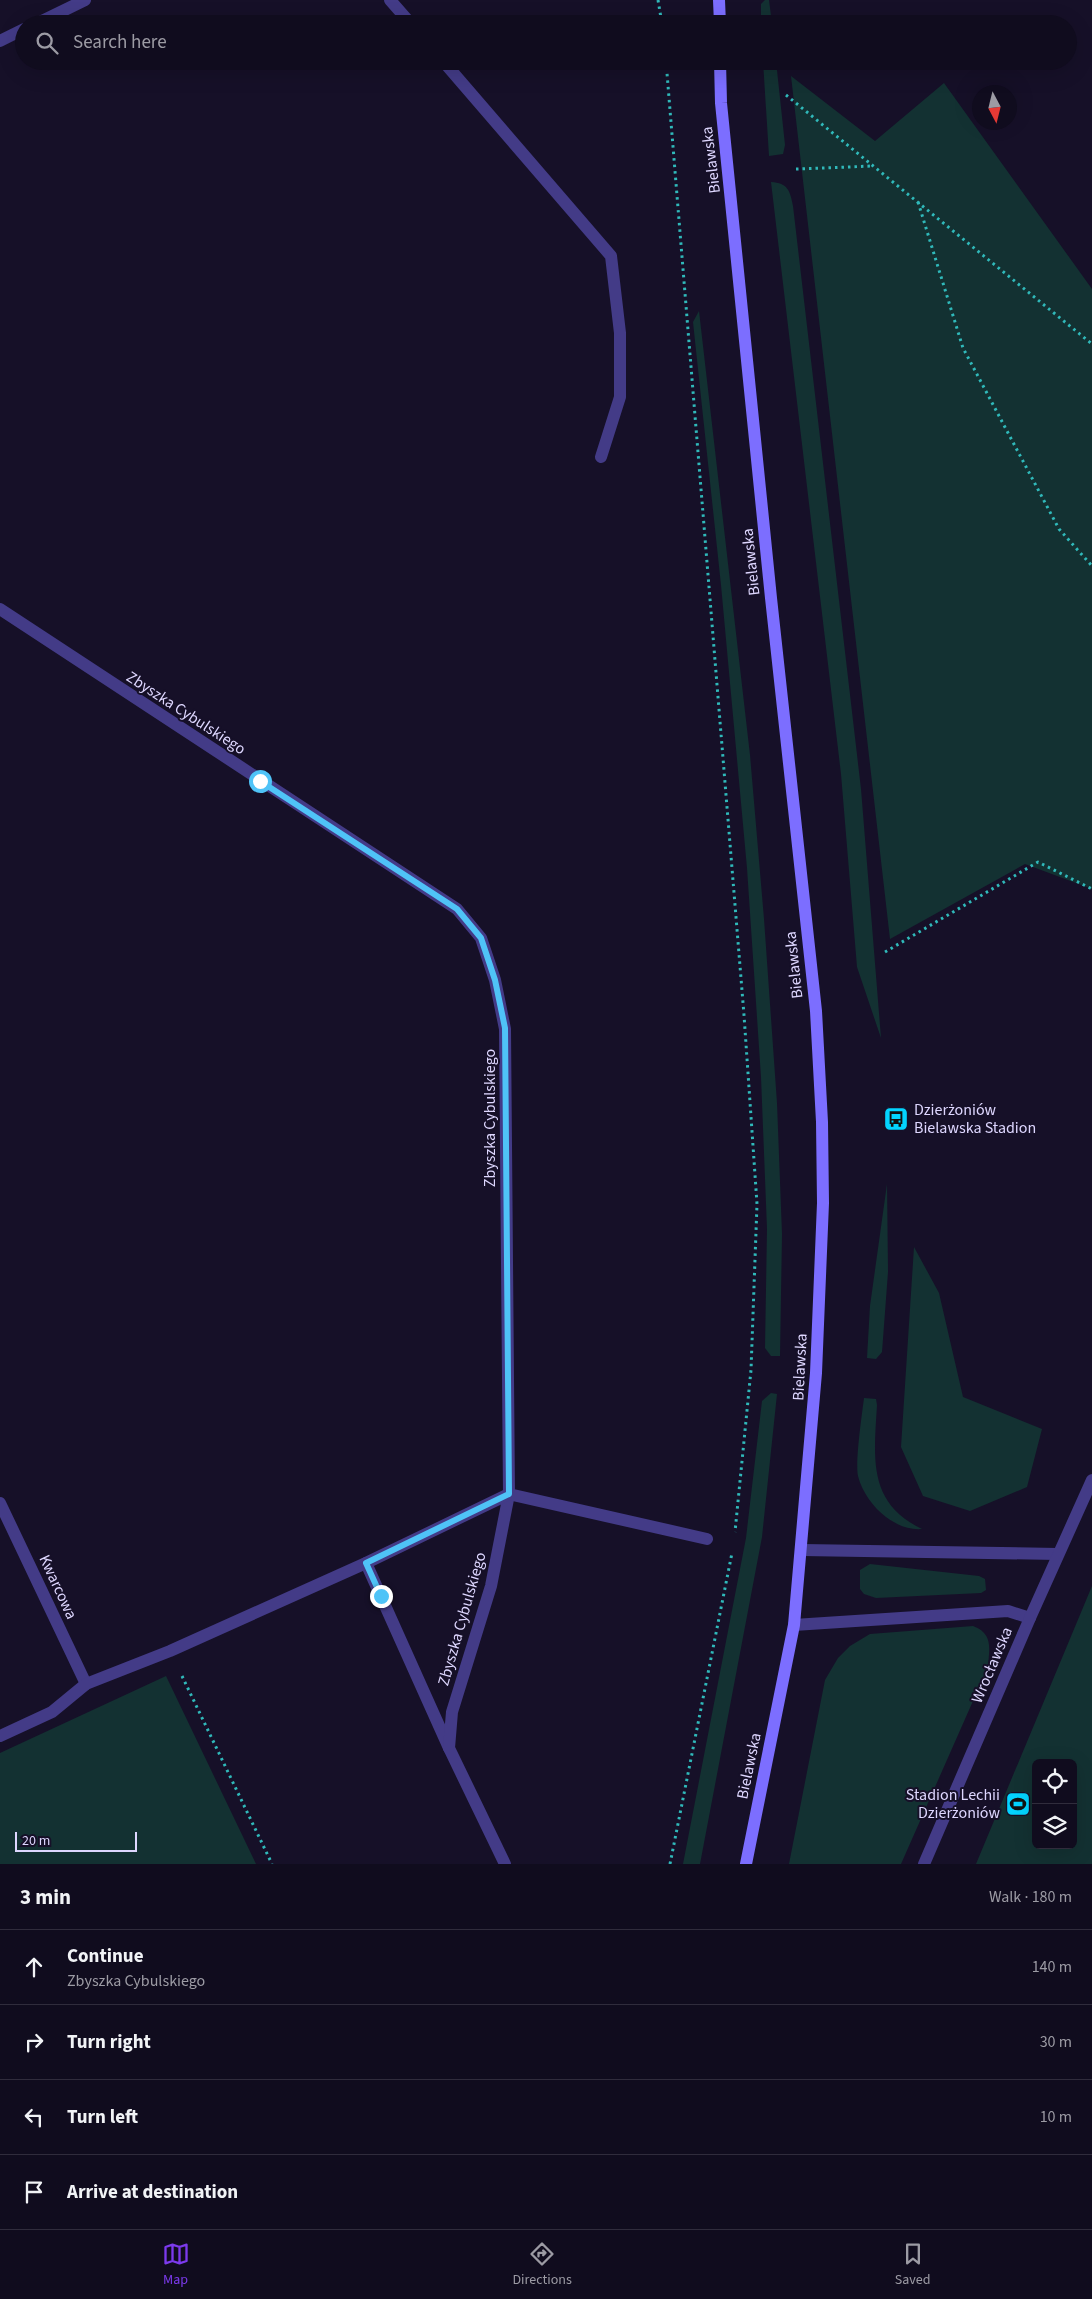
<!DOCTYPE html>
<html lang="en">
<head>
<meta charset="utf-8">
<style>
	body { margin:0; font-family:"Source Sans 3",sans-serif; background:#1e1a2b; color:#f1f3f6 }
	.controls { position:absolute; right:15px; bottom:15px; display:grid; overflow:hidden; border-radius:8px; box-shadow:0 5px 20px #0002 }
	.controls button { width:45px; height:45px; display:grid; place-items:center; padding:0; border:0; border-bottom:1px solid #302c3c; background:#100c1e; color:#f1f3f6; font:25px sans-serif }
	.compass { position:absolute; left:972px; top:85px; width:45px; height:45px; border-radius:50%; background:#100c1e; box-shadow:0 5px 20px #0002; rotate:173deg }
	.scale { position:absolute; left:15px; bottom:12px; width:122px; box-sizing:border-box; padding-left:5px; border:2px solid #ded7ff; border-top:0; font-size:14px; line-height:18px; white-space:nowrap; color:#ded7ff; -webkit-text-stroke:4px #161028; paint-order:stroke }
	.stop { position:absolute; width:15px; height:15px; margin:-11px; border:4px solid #4fc3f7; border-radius:50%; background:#fff }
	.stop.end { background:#4fc3f7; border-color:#fff; box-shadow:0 1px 5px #0008 }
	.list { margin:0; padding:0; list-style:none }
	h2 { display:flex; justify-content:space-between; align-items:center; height:65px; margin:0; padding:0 20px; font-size:21px }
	h2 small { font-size:16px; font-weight:400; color:#9c9ba4 }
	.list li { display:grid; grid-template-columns:32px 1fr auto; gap:15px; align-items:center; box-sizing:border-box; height:75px; padding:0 20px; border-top:1px solid #302c3c }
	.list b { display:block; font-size:19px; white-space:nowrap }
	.list p { margin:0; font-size:16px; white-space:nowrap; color:#9c9ba4 }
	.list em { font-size:16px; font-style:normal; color:#9c9ba4 }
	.icon { flex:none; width:28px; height:28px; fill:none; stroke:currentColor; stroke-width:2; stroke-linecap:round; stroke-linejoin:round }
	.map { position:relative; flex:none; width:1092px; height:1864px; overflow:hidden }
	.search { position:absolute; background:#100c1e; box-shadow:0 5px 20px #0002; left:15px; right:15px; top:15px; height:55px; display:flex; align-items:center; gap:12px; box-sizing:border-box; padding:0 18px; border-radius:28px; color:#9c9ba4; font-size:19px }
	.sheet { height:365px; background:#100c1e }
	nav { display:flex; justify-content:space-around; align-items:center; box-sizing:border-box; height:70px; border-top:1px solid #302c3c; background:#100c1e; font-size:14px; color:#9c9ba4 }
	nav a { display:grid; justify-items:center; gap:2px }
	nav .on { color:#7c3aed }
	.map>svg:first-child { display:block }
</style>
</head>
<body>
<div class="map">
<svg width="1092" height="1864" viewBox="0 0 1092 1864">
	<rect width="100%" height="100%" fill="#161028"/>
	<g fill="#133132" fill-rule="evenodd">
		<path d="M 765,0 L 769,0 L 772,24 L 761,24 L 761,4 Z"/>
		<path d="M 763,61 L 776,61 L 785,145 L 783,154 L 769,156 Z"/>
		<path d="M 791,76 L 875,141 L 944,83 L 1092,289 L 1092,889 L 1025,864 L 890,939 Z"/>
		<path d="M 771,182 C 788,183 790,191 793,206 L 861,789 L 881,1038 L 857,967 L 841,774 Z"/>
		<path d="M 699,311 L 750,755 L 764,919 L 777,1103 L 782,1234 L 780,1356 L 771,1356 L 765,1348 L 767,1229 L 761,1077 L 747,868 L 721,585 L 693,322 Z"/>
		<path d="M 887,1184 L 888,1272 L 882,1352 L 876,1359 L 867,1358 L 870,1306 Z"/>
		<path d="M 914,1247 L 939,1293 L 963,1397 L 1042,1429 L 1027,1487 L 970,1511 L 923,1496 L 901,1447 Z"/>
		<path d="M 771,1393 L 777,1394 L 762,1537 L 700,1864 L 683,1864 L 746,1538 L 762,1401 Z"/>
		<path d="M 864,1398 L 876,1399 L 877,1405 C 874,1457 867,1503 922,1529 C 908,1530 897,1525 886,1517 C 873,1507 862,1492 858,1476 C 855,1462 862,1414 864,1398 Z"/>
		<path d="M 870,1564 L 979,1576 L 985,1579 L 986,1590 L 981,1593 L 876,1598 L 864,1594 L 860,1589 L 860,1570 Z"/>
		<path d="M 1092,1586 L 1092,1864 L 976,1864 ZM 1036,1763 L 1073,1763 L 1073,1845 L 1036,1845 Z"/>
		<path d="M 973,1626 C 994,1634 989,1649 988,1667 L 901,1864 L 789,1864 L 825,1680 L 838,1658 L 850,1646 L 870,1634 Z"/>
		<path d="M 166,1676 L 256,1864 L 0,1864 L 0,1753 Z"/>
	</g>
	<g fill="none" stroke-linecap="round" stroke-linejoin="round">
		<g stroke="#30b9ba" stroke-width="3" stroke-dasharray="2.5 4" stroke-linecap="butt">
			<path d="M 658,0 L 662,24"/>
			<path d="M 666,61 L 744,1015 L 757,1204 L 751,1370 L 735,1532"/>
			<path d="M 786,95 L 1092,344"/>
			<path d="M 796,169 L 873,166"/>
			<path d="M 918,202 L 963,348 L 1059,529 L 1092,566"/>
			<path d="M 885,952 L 1038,862 L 1092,889"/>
			<path d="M 182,1676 L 272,1864"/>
			<path d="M 670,1864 L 732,1553"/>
		</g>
		<g stroke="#433b87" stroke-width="12">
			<path d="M 390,0 L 411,24"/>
			<path d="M 443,61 L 611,256 L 620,333 L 620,397 L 601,457"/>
			<path d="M 802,1550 L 1058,1554"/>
			<path d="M 366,1563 L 449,1748"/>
			<path d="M 794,1625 L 1008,1611 L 1030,1618"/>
		</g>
		<g stroke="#433b87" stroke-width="12">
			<path d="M 36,24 L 85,0"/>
			<path d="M 0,41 L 24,29"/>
			<path d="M 0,609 L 457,909 L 481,938 L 495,980 L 505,1029 L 509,1494 L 491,1586 L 452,1712 L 449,1748 L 505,1864"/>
			<path d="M 0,1503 L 86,1684"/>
			<path d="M 0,1736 L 52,1712 L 86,1684 L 170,1651 L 366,1563 L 509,1494 L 707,1539"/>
			<path d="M 924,1864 L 1030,1618 L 1092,1480"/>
		</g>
		<g stroke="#7c6eff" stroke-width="12">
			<path d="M 719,0 L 720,24"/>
			<path d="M 720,61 L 721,103 L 771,598 L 816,1011 L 822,1122 L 823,1203 L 816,1373 L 794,1625 L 746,1864"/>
		</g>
	</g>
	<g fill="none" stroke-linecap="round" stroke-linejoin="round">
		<path stroke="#4fc3f7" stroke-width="6" d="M 260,781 L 457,909 L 481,938 L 495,980 L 505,1028 L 509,1494 L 366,1563 L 381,1596"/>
	</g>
	<defs>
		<symbol id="bus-square" viewBox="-11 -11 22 22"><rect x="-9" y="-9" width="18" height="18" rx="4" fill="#03d4ff" stroke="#161028"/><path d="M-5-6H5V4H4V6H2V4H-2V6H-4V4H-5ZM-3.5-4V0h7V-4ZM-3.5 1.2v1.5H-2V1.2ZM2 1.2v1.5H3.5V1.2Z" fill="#111"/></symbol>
		<symbol id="stadium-square" viewBox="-11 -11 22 22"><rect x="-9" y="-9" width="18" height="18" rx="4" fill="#03d4ff" stroke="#161028"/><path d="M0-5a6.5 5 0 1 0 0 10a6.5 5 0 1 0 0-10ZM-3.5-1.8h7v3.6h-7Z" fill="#111"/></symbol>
	</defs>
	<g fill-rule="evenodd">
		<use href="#bus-square" x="882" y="1105" width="28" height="28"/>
		<use href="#stadium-square" x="1004" y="1790" width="28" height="28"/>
	</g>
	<g text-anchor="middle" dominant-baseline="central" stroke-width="4" stroke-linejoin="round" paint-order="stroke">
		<g font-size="16" fill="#ded7ff" stroke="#161028">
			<text transform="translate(711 160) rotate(-97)">Bielawska</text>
			<text transform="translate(751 562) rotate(-96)">Bielawska</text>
			<text transform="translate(186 713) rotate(33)">Zbyszka Cybulskiego</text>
			<text transform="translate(794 965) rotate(-96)">Bielawska</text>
			<text transform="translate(490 1118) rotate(-90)">Zbyszka Cybulskiego</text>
			<text transform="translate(800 1367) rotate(-87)">Bielawska</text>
			<text transform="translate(58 1587) rotate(65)">Kwarcowa</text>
			<text transform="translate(462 1619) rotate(-74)">Zbyszka Cybulskiego</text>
			<text transform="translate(992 1665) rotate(-67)">Wrocławska</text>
			<text transform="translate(749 1766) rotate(-78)">Bielawska</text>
		</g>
		<g font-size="16" fill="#ded7ff" stroke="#161028" text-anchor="start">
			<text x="914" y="1110">Dzierżoniów<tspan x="914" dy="18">Bielawska Stadion</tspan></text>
			<text x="1000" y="1795" text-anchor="end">Stadion Lechii<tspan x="1000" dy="18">Dzierżoniów</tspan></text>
		</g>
	</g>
</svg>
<div class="controls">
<button><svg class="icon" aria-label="locate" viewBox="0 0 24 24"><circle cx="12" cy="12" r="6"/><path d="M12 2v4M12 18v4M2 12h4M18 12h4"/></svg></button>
<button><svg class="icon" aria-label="layers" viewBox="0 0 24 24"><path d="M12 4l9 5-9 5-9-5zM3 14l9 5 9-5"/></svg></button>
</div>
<svg class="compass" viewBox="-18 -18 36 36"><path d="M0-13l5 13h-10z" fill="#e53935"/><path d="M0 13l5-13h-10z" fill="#9c9ba4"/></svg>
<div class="scale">20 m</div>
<div class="stop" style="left:260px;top:781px"></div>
<div class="stop end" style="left:381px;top:1596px"></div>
<div class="search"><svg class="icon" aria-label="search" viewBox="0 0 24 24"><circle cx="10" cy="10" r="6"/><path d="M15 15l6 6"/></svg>Search here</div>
</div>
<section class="sheet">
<h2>3 min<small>Walk · 180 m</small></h2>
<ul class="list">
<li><svg class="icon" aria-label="ahead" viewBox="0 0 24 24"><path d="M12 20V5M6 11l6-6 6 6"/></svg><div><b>Continue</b><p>Zbyszka Cybulskiego</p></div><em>140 m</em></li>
<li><svg class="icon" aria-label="right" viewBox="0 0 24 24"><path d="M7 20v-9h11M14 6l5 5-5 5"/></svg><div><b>Turn right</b></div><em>30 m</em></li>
<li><svg class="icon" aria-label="left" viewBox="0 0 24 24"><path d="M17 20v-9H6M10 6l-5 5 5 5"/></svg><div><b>Turn left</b></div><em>10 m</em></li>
<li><svg class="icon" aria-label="arrive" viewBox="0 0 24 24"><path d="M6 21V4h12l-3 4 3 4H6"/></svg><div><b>Arrive at destination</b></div></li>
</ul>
</section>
<nav>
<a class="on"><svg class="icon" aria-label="map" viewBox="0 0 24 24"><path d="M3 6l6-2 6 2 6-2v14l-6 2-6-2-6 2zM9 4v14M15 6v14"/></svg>Map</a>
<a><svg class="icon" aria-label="directions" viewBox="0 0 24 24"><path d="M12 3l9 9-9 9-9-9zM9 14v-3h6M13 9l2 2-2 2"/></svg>Directions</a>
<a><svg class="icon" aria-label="saved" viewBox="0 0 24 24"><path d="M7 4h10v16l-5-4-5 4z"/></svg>Saved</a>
</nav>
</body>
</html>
